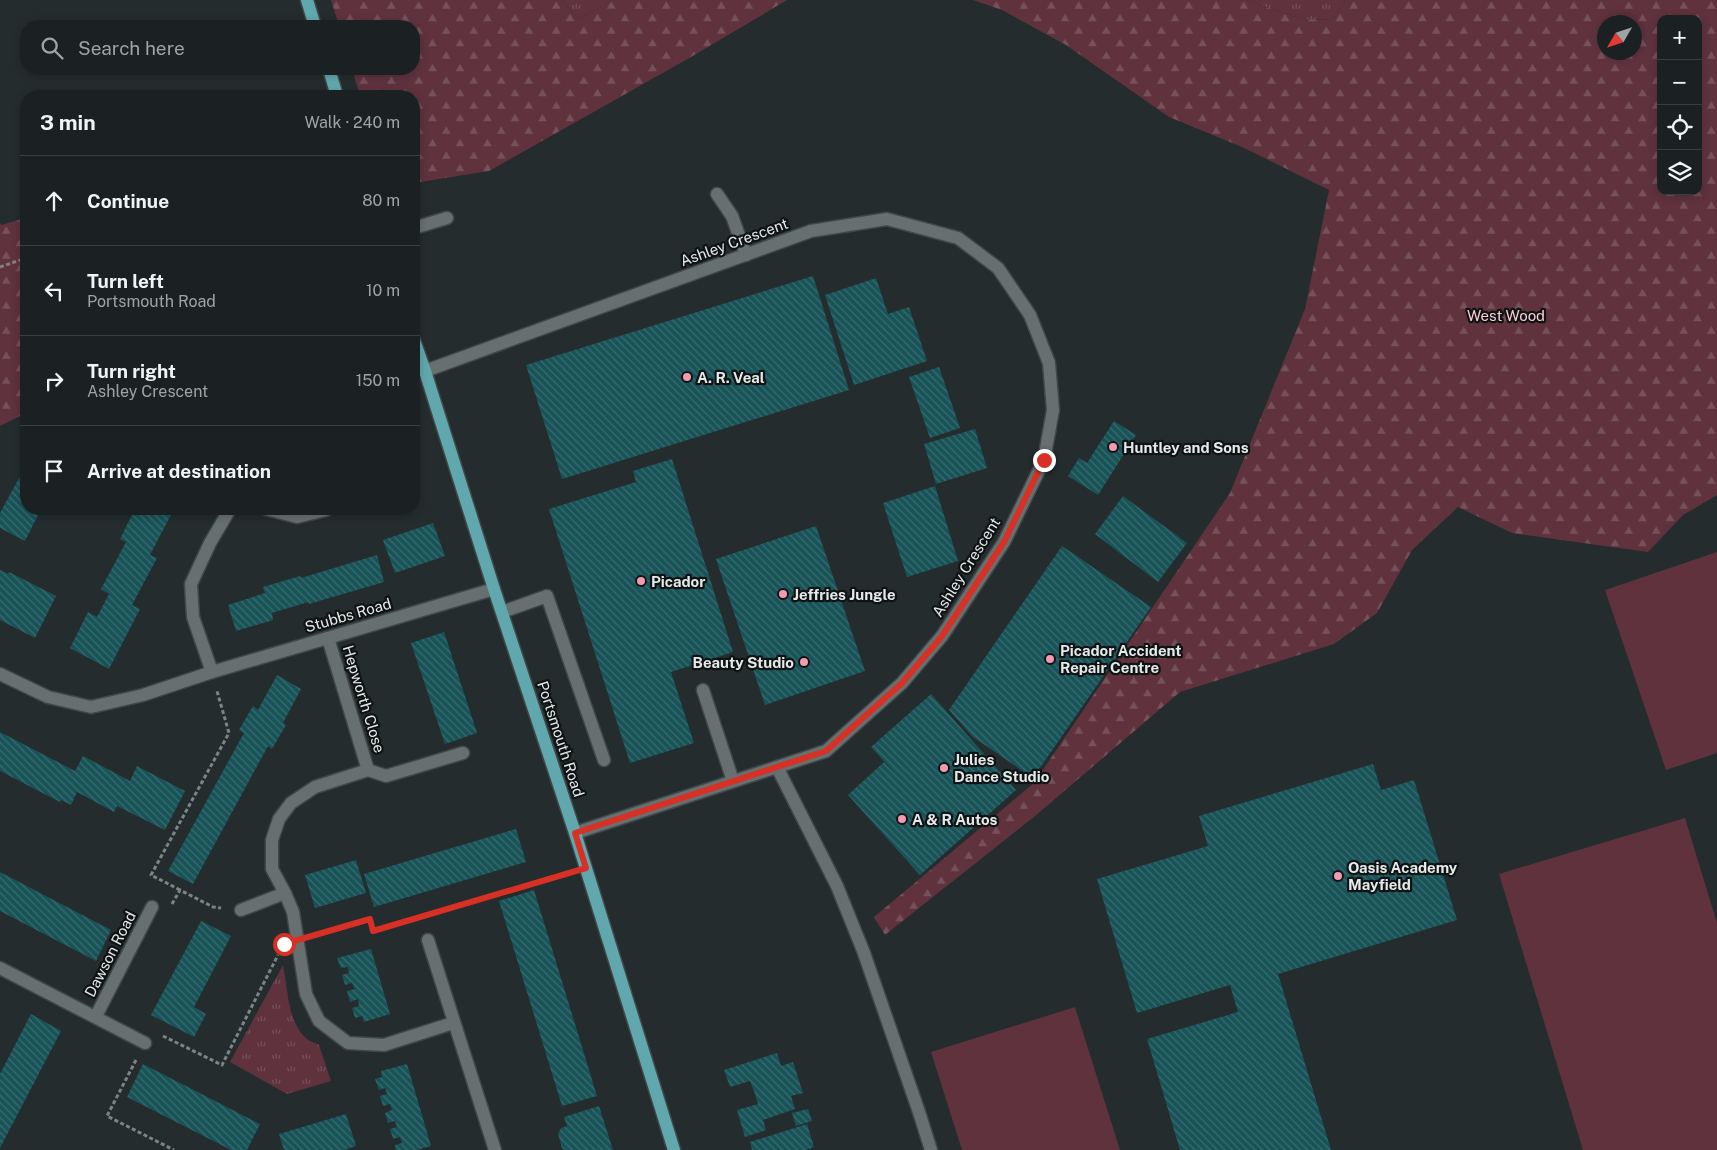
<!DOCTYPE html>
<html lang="en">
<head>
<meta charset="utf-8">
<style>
	body { margin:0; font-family:"Public Sans",sans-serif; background:#282e2f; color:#f1f3f6 }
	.controls { position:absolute; right:15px; top:15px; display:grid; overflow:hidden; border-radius:10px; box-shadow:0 2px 8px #0003 }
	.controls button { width:45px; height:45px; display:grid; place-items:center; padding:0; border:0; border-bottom:1px solid #393e40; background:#1b2122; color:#f1f3f6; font:25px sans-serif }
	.compass { position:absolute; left:1597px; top:15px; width:45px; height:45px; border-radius:50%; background:#1b2122; box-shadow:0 2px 8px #0003; rotate:231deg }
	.stop { position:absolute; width:15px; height:15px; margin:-11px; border:4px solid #d93025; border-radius:50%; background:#fff }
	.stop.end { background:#d93025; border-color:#fff; box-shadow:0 1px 5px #0008 }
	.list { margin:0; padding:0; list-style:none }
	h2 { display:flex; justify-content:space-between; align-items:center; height:65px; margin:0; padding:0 20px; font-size:21px }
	h2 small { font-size:16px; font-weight:400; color:#a0a3a5 }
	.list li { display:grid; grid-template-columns:32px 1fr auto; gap:15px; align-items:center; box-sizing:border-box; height:90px; padding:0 20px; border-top:1px solid #393e40 }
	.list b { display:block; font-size:19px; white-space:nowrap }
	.list p { margin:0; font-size:16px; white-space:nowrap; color:#a0a3a5 }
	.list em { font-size:16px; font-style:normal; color:#a0a3a5 }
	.icon { flex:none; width:28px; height:28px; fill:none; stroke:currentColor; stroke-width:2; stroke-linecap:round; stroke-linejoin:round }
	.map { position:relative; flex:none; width:1717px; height:1150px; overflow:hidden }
	.search { position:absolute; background:#1b2122; box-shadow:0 2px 8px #0003; left:20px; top:20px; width:400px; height:55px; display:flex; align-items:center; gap:12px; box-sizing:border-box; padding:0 18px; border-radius:20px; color:#a0a3a5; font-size:19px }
	.panel { position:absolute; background:#1b2122; box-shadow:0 2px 8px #0003; left:20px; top:90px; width:400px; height:425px; border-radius:20px }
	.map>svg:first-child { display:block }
</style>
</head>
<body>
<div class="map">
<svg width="1717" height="1150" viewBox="0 0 1717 1150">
	<defs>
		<pattern id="grass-tufts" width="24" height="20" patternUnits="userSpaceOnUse" patternTransform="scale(1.25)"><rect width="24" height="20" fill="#5f323e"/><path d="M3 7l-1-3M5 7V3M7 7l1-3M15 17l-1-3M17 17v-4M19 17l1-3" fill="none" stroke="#76505a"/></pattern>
		<pattern id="forest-firs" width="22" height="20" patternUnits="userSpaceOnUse" patternTransform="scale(1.25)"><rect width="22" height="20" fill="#5f323e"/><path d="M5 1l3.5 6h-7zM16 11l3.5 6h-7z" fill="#76505a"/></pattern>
		<pattern id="building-back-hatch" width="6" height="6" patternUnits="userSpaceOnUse" patternTransform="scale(1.25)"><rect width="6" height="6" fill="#185358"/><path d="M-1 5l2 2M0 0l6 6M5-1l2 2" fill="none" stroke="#396c70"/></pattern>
	</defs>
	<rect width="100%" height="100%" fill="#242c2d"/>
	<g fill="url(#grass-tufts)">
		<path d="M 562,0 L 613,0 L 578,19 Z"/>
		<path d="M 1246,0 L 1345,0 L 1334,20 L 1301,19 Z"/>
		<path d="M 283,965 C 288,989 287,1023 308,1040 C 311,1042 316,1043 319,1045 L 331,1081 L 287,1094 L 230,1062 Z"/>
	</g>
	<g fill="url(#forest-firs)" fill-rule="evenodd">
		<path d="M 331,0 L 562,0 L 578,19 L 613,0 L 787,0 L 691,57 L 489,171 L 414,183 L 414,96 L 360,96 L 352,69 L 414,69 L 414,26 L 339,26 Z"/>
		<path d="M 973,0 L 1246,0 L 1301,19 L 1334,20 L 1345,0 L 1717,0 L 1717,495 L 1683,515 L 1648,552 L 1512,533 L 1458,507 L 1412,550 L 1377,613 L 1334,644 L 1180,692 L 1035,816 L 885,935 L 874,917 L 1034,783 L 1230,493 L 1305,309 L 1329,190 L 1242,147 L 1169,117 L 1066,45 L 1002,10 ZM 1661,19 L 1698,19 L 1698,191 L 1661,191 ZM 1604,22 L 1634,22 L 1634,52 L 1604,52 Z"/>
		<path d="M 26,218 L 26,413 L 0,426 L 0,223 L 1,225 Z"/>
	</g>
	<g fill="#5f323e">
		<path d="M 1717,552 L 1717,753 L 1666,770 L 1605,590 Z"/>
		<path d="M 1685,818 L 1717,923 L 1717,1150 L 1583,1150 L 1499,874 Z"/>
		<path d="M 1075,1007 L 1120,1150 L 962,1150 L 931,1052 Z"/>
	</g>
	<g fill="url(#building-back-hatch)">
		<path d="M 813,276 L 849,390 L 562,479 L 526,365 Z"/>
		<path d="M 876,278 L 888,314 L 909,307 L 927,361 L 854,385 L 825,295 Z"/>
		<path d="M 939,367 L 960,428 L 930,438 L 909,377 Z"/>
		<path d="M 1114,421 L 1136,435 L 1098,495 L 1068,476 L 1079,458 L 1087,463 Z"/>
		<path d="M 975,429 L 987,468 L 936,484 L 924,444 Z"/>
		<path d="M 672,459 L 733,652 L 671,672 L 694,743 L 630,763 L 549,509 L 636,482 L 633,471 Z"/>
		<path d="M 19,478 L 26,482 L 26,509 L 41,509 L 25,541 L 0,528 L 0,513 Z"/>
		<path d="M 935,486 L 958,561 L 907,577 L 883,503 Z"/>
		<path d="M 1123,496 L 1187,543 L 1158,582 L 1095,534 Z"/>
		<path d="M 135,509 L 174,509 L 150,555 L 157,558 L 132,605 L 140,609 L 109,669 L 70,648 L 88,612 L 97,617 L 109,594 L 101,589 L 126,542 L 120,539 Z"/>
		<path d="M 433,523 L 445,556 L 395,573 L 383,540 Z"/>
		<path d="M 816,526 L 865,671 L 765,705 L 716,559 Z"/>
		<path d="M 1062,546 L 1151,607 L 1033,778 L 973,737 L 949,710 Z"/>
		<path d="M 377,555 L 384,582 L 309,604 L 308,602 L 272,613 L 273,620 L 236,631 L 228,605 L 265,593 L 263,587 L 300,576 L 301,578 Z"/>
		<path d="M 0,570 L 8,574 L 9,572 L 56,596 L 35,638 L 0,620 Z"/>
		<path d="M 444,632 L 477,733 L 445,744 L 411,643 Z"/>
		<path d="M 277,675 L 301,689 L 283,723 L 286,725 L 272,749 L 268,746 L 193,884 L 168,871 L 244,733 L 239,730 L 253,706 L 258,710 Z"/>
		<path d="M 931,694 L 1016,790 L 920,875 L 848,795 L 884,762 L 902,781 L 871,747 Z"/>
		<path d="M 0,732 L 75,771 L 83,756 L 130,781 L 137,766 L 185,791 L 165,830 L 117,806 L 114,812 L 77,792 L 71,805 L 61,800 L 60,802 L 0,771 Z"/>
		<path d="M 1373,764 L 1381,790 L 1414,780 L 1457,920 L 1278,974 L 1331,1150 L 1180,1150 L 1147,1039 L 1238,1012 L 1230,985 L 1137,1013 L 1097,879 L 1208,846 L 1199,816 Z"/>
		<path d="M 516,829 L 526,862 L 374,907 L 364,874 Z"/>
		<path d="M 356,860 L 366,893 L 315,908 L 305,875 Z"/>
		<path d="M 0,872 L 111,930 L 96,961 L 0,911 Z"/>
		<path d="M 534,890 L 597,1096 L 562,1106 L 499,901 Z"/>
		<path d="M 201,921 L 231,936 L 194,1007 L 206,1014 L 194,1037 L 151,1015 Z"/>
		<path d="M 371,949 L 390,1014 L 364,1022 L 362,1016 L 355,1018 L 352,1008 L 359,1006 L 358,999 L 350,1002 L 347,991 L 355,989 L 352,983 L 345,985 L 342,975 L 349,973 L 348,967 L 341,968 L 337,958 Z"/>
		<path d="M 31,1014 L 61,1031 L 0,1148 L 0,1074 Z"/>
		<path d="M 777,1053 L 781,1066 L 793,1062 L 803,1093 L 791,1096 L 795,1109 L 763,1120 L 766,1130 L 745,1137 L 737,1110 L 758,1104 L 754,1091 L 750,1081 L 730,1087 L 724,1070 Z"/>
		<path d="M 143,1064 L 260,1124 L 247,1150 L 231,1150 L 127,1097 Z"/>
		<path d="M 407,1064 L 431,1146 L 417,1150 L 396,1150 L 395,1145 L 402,1143 L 400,1137 L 393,1139 L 390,1129 L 397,1127 L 395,1121 L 388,1123 L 385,1113 L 392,1110 L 390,1104 L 383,1106 L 380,1096 L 387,1094 L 385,1088 L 379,1090 L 375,1079 L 382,1077 L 381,1071 Z"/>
		<path d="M 599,1106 L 613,1150 L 565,1150 L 562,1148 L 558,1134 L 561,1128 L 567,1126 L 564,1117 Z"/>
		<path d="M 808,1109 L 812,1121 L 796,1126 L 792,1113 Z"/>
		<path d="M 346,1114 L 356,1146 L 344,1150 L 284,1150 L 279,1134 Z"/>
		<path d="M 807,1124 L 814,1147 L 806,1150 L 752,1150 L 750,1142 Z"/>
	</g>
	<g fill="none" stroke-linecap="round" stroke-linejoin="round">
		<defs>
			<g id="minor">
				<path d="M 717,194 L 732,216 L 746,255"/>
				<path d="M 414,228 L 447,218"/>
				<path d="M 425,371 L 811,231 L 887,219 L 958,238 L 998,268 L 1030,315 L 1049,363 L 1053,410 L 1044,460 L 1004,542 L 942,636 L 902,683 L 826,751 L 575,833"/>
				<path d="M 266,509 L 297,517 L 326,510 L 327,509"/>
				<path d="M 502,612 L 547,596 L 604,760"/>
				<path d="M 328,638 L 368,770"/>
				<path d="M 212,672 L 193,617 L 191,584 L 210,543 L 230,509"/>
				<path d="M 0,674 L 48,697 L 91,707 L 143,695 L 212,672 L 494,589"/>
				<path d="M 703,690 L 733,781"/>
				<path d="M 777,767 L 837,886 L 864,953 L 919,1112 L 931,1150"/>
				<path d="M 241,910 L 285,893"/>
				<path d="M 428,940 L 495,1150"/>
				<path d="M 0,968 L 145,1043"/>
				<path d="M 96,1016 L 152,907"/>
				<path d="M 453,1023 L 384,1045 L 348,1043 L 319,1021 L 306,994 L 293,912 L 285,893 L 272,869 L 272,840 L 279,819 L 291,803 L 315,787 L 368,770 L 386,776 L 463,753"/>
			</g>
			<g id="major">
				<path d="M 307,0 L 315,26"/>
				<path d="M 329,69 L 337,96"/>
				<path d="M 414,340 L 425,371 L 494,589 L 575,833 L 674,1150"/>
			</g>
		</defs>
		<use href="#minor" stroke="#414748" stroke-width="15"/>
		<use href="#major" stroke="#414748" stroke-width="15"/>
		<g stroke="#7d8485" stroke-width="3" stroke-dasharray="4 2.5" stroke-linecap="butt">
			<path d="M 0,267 L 26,258"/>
			<path d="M 180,890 L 151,875 L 229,733 L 217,691"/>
			<path d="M 172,904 L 180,890 L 213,907 L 221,908"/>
			<path d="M 317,935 L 370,919 L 373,931 L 566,873"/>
			<path d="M 163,1036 L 222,1065 L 278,955"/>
			<path d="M 136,1060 L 107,1116 L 174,1150"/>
		</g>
		<use href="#minor" stroke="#677071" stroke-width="12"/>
		<use href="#major" stroke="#61a8ae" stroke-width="12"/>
	</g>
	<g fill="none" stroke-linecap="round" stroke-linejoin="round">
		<path stroke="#d93025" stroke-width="6" d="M 284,944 L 370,919 L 373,931 L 586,868 L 575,833 L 826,751 L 902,683 L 942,636 L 1004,542 L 1044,460"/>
	</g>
	<g fill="#f29ab0" stroke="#101314" stroke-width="2">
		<circle cx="687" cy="377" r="5"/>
		<circle cx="1113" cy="447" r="5"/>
		<circle cx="641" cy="581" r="5"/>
		<circle cx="783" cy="594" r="5"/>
		<circle cx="1050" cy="659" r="5"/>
		<circle cx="804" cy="662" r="5"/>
		<circle cx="944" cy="768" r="5"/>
		<circle cx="902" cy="819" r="5"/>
		<circle cx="1338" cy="876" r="5"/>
	</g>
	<g text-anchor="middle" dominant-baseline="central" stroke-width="4.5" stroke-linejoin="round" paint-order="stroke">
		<g font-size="15" fill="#e4e9ea" stroke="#101314">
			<text transform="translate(734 242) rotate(-20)">Ashley Crescent</text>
			<text transform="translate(966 567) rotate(-58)">Ashley Crescent</text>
			<text transform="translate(348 615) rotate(-16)">Stubbs Road</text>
			<text transform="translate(364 699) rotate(73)">Hepworth Close</text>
			<text transform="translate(561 739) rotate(72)">Portsmouth Road</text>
			<text transform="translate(110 954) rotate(-63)">Dawson Road</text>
		</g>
		<g font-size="15" fill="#facdd7" stroke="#101314">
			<text x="1506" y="315">West Wood</text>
		</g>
		<g font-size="15" font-weight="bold" fill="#e4e9ea" stroke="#101314" text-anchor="start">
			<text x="697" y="377">A. R. Veal</text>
			<text x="1123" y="447">Huntley and Sons</text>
			<text x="651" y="581">Picador</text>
			<text x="793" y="594">Jeffries Jungle</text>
			<text x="1060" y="650">Picador Accident<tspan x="1060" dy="17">Repair Centre</tspan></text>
			<text x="794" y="662" text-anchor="end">Beauty Studio</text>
			<text x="954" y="759">Julies<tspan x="954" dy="17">Dance Studio</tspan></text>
			<text x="912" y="819">A &amp; R Autos</text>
			<text x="1348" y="867">Oasis Academy<tspan x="1348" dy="17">Mayfield</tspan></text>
		</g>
	</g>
</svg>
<div class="controls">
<button>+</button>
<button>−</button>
<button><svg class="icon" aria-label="locate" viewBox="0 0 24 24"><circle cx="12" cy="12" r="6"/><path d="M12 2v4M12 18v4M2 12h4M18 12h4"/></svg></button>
<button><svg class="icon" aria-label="layers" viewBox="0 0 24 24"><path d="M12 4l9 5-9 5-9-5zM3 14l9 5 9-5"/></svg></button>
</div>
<svg class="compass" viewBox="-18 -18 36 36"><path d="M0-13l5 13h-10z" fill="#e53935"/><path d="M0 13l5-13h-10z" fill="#a0a3a5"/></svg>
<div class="stop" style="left:284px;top:944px"></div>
<div class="stop end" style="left:1044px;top:460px"></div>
<div class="search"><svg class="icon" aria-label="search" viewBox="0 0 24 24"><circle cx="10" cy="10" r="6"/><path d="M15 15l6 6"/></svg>Search here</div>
<section class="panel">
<h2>3 min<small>Walk · 240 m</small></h2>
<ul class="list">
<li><svg class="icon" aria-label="ahead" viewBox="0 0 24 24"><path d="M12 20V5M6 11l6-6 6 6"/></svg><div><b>Continue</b></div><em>80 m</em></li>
<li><svg class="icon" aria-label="left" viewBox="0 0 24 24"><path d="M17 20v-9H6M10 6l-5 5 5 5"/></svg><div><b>Turn left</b><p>Portsmouth Road</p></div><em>10 m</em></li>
<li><svg class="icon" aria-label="right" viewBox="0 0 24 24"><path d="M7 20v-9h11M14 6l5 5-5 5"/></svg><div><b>Turn right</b><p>Ashley Crescent</p></div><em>150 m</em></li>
<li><svg class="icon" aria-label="arrive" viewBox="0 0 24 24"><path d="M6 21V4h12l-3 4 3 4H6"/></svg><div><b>Arrive at destination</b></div></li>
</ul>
</section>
</div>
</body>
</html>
